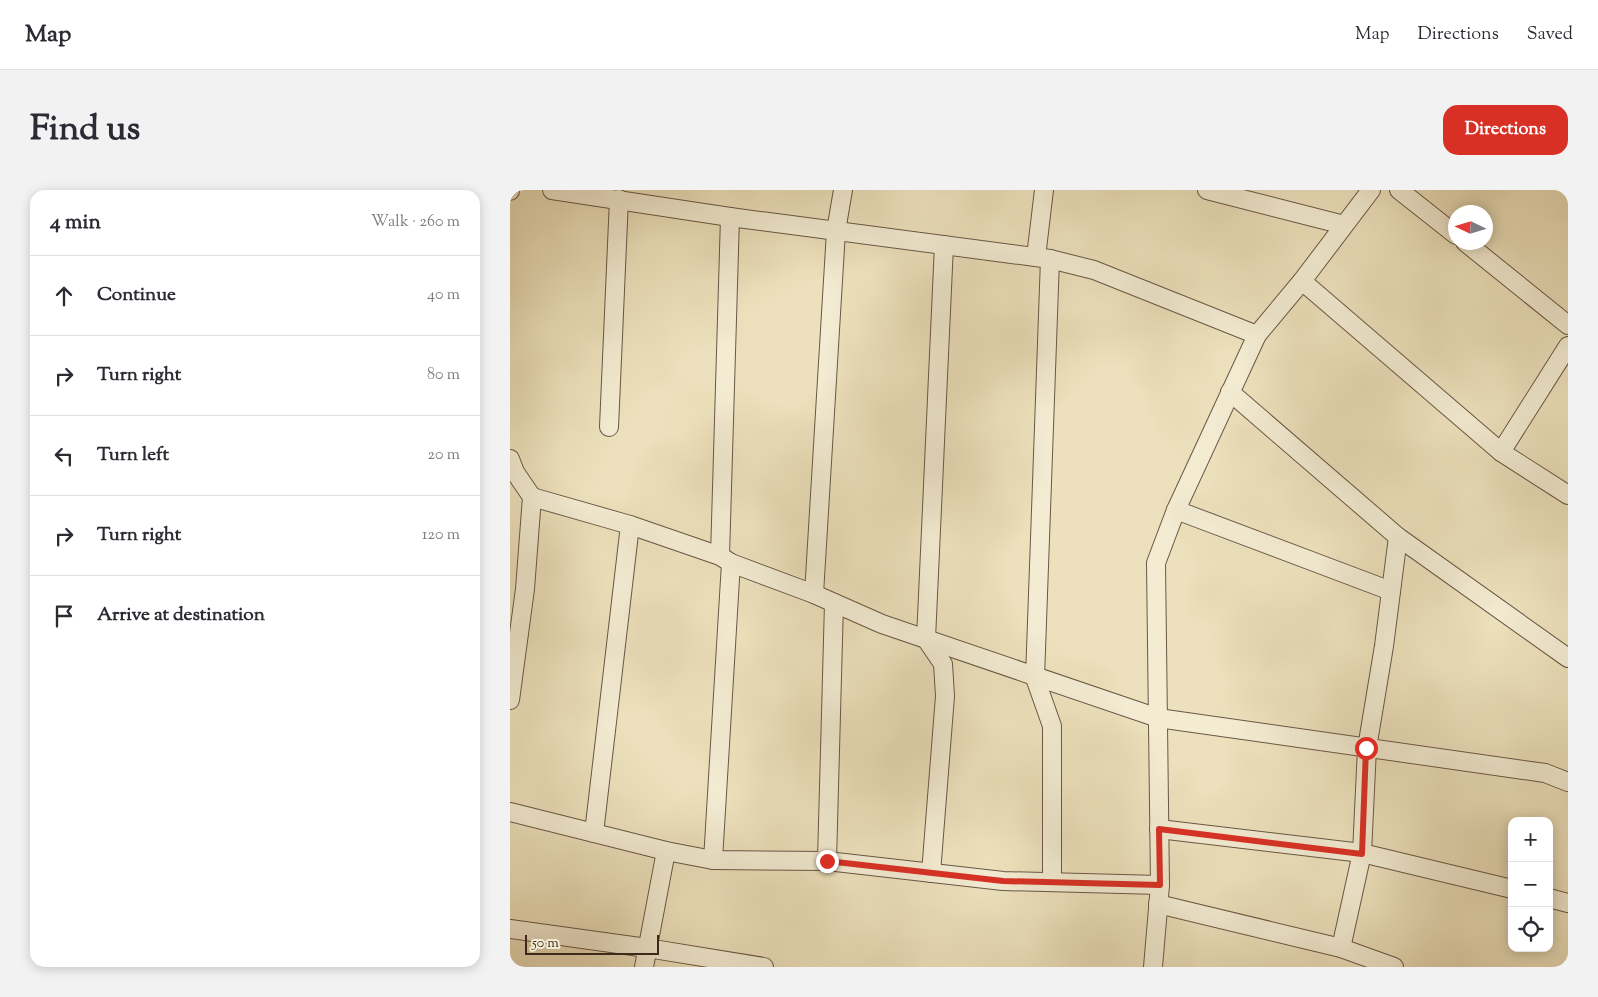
<!DOCTYPE html>
<html lang="en">
<head>
<meta charset="utf-8">
<style>
	body { margin:0; font-family:"Sorts Mill Goudy",serif; background:#f2f2f3; color:#2b2b33 }
	.controls { position:absolute; right:15px; bottom:15px; display:grid; overflow:hidden; border-radius:10px; box-shadow:0 2px 12px #0003 }
	.controls button { width:45px; height:45px; display:grid; place-items:center; padding:0; border:0; border-bottom:1px solid #e1e1e2; background:#fff; color:#2b2b33; font:25px sans-serif }
	.compass { position:absolute; left:938px; top:15px; width:45px; height:45px; border-radius:50%; background:#fff; box-shadow:0 2px 12px #0003; rotate:274deg }
	.scale { position:absolute; left:15px; bottom:12px; width:134px; box-sizing:border-box; padding-left:5px; border:2px solid #3e291d; border-top:0; font-size:14px; line-height:18px; white-space:nowrap; color:#3e291d; -webkit-text-stroke:4px #f3ecd3; paint-order:stroke }
	.stop { position:absolute; width:15px; height:15px; margin:-11px; border:4px solid #d93025; border-radius:50%; background:#fff }
	.stop.end { background:#d93025; border-color:#fff; box-shadow:0 1px 5px #0008 }
	.list { margin:0; padding:0; list-style:none }
	h2 { display:flex; justify-content:space-between; align-items:center; height:65px; margin:0; padding:0 20px; font-size:21px }
	h2 small { font-size:16px; font-weight:400; color:#7c7c81 }
	.list li { display:grid; grid-template-columns:32px 1fr auto; gap:15px; align-items:center; box-sizing:border-box; height:80px; padding:0 20px; border-top:1px solid #e1e1e2 }
	.list b { display:block; font-size:19px; white-space:nowrap }
	.list em { font-size:16px; font-style:normal; color:#7c7c81 }
	.icon { flex:none; width:28px; height:28px; fill:none; stroke:currentColor; stroke-width:2; stroke-linecap:round; stroke-linejoin:round }
	.map { position:relative; flex:none; width:1058px; height:777px; overflow:hidden; border-radius:15px }
	header { display:flex; align-items:center; gap:30px; box-sizing:border-box; height:70px; padding:0 25px; background:#fff; border-bottom:1px solid #e1e1e2 }
	header strong { font-size:24px }
	nav { display:flex; gap:28px; margin-inline-start:auto; font-size:18px }
	.intro { display:flex; align-items:center; justify-content:space-between; box-sizing:border-box; height:120px; padding:0 30px }
	h1 { margin:0; font-size:35px }
	.button { padding:12px 22px; border-radius:15px; background:#d93025; color:#fff; font-size:18px; font-weight:700 }
	main { display:flex; gap:30px; padding:0 30px }
	aside { flex:1; background:#fff; border-radius:15px; box-shadow:0 2px 12px #0003 }
	.map>svg:first-child { display:block }
</style>
</head>
<body>
<header>
<strong>Map</strong>
<nav><a>Map</a><a>Directions</a><a>Saved</a></nav>
</header>
<div class="intro"><h1>Find us</h1><a class="button">Directions</a></div>
<main>
<aside>
<h2>4 min<small>Walk · 260 m</small></h2>
<ul class="list">
<li><svg class="icon" aria-label="ahead" viewBox="0 0 24 24"><path d="M12 20V5M6 11l6-6 6 6"/></svg><div><b>Continue</b></div><em>40 m</em></li>
<li><svg class="icon" aria-label="right" viewBox="0 0 24 24"><path d="M7 20v-9h11M14 6l5 5-5 5"/></svg><div><b>Turn right</b></div><em>80 m</em></li>
<li><svg class="icon" aria-label="left" viewBox="0 0 24 24"><path d="M17 20v-9H6M10 6l-5 5 5 5"/></svg><div><b>Turn left</b></div><em>20 m</em></li>
<li><svg class="icon" aria-label="right" viewBox="0 0 24 24"><path d="M7 20v-9h11M14 6l5 5-5 5"/></svg><div><b>Turn right</b></div><em>120 m</em></li>
<li><svg class="icon" aria-label="arrive" viewBox="0 0 24 24"><path d="M6 21V4h12l-3 4 3 4H6"/></svg><div><b>Arrive at destination</b></div></li>
</ul>
</aside>
<div class="map">
<svg width="1058" height="777" viewBox="0 0 1058 777">
	<rect width="100%" height="100%" fill="#ece1bc"/>
	<filter id="stains"><feTurbulence type="fractalNoise" baseFrequency=".004" numOctaves="4"/><feColorMatrix values="0 0 0 0 .2 0 0 0 0 .09 0 0 0 0 .02 0 0 0 .5 -.17"/></filter>
	<radialGradient id="worn" r=".72"><stop offset=".6" stop-color="#630" stop-opacity="0"/><stop offset="1" stop-color="#630" stop-opacity=".3"/></radialGradient>
	<g fill="none" stroke-linecap="round" stroke-linejoin="round">
		<defs>
			<g id="minor">
				<path d="M 42,0 L 220,27 L 540,69 L 584,80 L 747,145"/>
				<path d="M 697,0 L 834,35"/>
				<path d="M 889,0 L 946,45"/>
				<path d="M 0,1 L 0,0"/>
				<path d="M 955,52 L 1058,135"/>
				<path d="M 526,67 L 534,0"/>
				<path d="M 540,69 L 525,488 L 542,536 L 542,692"/>
				<path d="M 792,91 L 991,262 L 1058,305"/>
				<path d="M 720,202 L 888,347 L 1058,468"/>
				<path d="M 99,237 L 109,9"/>
				<path d="M 991,262 L 1058,156"/>
				<path d="M 0,269 L 5,282 L 22,307 L 15,399 L 0,510"/>
				<path d="M 22,307 L 120,335 L 210,366 L 221,373 L 304,404 L 372,434 L 648,528 L 1035,583 L 1058,592"/>
				<path d="M 666,320 L 881,401"/>
				<path d="M 210,366 L 220,27"/>
				<path d="M 304,404 L 326,41 L 333,0"/>
				<path d="M 0,622 L 156,661 L 203,670 L 317,671 L 493,691 L 650,695"/>
				<path d="M 649,639 L 852,663 L 1002,699"/>
				<path d="M 84,643 L 120,335"/>
				<path d="M 203,670 L 221,373"/>
				<path d="M 317,671 L 324,413"/>
				<path d="M 421,683 L 435,506 L 433,474 L 416,449 L 434,55"/>
				<path d="M 1039,708 L 1058,713"/>
				<path d="M 648,714 L 831,758 L 884,777"/>
				<path d="M 0,739 L 137,758 L 254,777"/>
				<path d="M 831,758 L 852,663 L 857,558 L 874,456 L 888,347"/>
				<path d="M 134,777 L 156,661"/>
				<path d="M 643,777 L 650,695 L 646,373 L 666,320 L 747,145 L 792,91 L 861,0"/>
			</g>
		</defs>
		<use href="#minor" stroke="#6a5745" stroke-width="20"/>
		<use href="#minor" stroke="#f3ecd3" stroke-width="18"/>
	</g>
	<g fill="none" stroke-linecap="round" stroke-linejoin="round">
		<path stroke="#d93025" stroke-width="6" d="M 317,671 L 493,691 L 650,695 L 649,639 L 852,664 L 856,558"/>
	</g>
	<rect width="100%" height="100%" filter="url(#stains)"/>
	<rect width="100%" height="100%" fill="url(#worn)"/>
</svg>
<div class="controls">
<button>+</button>
<button>−</button>
<button><svg class="icon" aria-label="locate" viewBox="0 0 24 24"><circle cx="12" cy="12" r="6"/><path d="M12 2v4M12 18v4M2 12h4M18 12h4"/></svg></button>
</div>
<svg class="compass" viewBox="-18 -18 36 36"><path d="M0-13l5 13h-10z" fill="#e53935"/><path d="M0 13l5-13h-10z" fill="#7c7c81"/></svg>
<div class="scale">50 m</div>
<div class="stop" style="left:856px;top:558px"></div>
<div class="stop end" style="left:317px;top:671px"></div>
</div>
</main>
</body>
</html>
